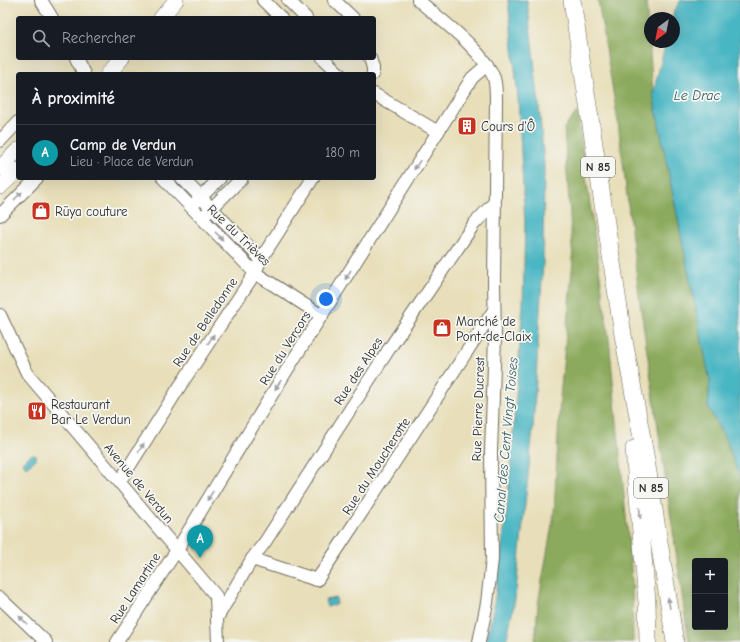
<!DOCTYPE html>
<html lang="fr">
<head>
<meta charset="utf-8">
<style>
	body { margin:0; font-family:"Comic Neue",sans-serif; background:#20242c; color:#f1f3f6 }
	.controls { position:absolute; right:12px; bottom:12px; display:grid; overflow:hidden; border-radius:4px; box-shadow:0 4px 16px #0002 }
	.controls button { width:36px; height:36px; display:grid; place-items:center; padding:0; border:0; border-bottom:1px solid #363941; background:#171b24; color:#f1f3f6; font:20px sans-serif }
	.compass { position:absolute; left:644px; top:12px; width:36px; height:36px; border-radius:50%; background:#171b24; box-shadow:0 4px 16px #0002; rotate:212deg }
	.you { position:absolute; left:326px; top:299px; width:14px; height:14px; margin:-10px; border:3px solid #fff; border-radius:50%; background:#1a73e8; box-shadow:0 0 0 6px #1a73e833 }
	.badge { display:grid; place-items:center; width:26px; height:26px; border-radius:50%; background:#c8321e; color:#fff; font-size:13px; font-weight:700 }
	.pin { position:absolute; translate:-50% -33px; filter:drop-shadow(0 1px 2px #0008) }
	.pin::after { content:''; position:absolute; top:21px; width:14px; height:12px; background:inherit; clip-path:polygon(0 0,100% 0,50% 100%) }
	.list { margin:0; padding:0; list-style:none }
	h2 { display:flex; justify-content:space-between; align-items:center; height:52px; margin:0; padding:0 16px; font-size:17px }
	h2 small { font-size:13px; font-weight:400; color:#9ea1a6 }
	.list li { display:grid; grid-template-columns:26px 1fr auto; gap:12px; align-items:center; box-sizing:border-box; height:56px; padding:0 16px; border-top:1px solid #363941 }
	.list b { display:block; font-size:15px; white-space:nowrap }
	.list p { margin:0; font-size:13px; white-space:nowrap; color:#9ea1a6 }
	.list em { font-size:13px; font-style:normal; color:#9ea1a6 }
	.icon { flex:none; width:22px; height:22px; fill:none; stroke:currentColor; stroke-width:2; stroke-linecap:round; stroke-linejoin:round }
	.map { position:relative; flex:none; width:740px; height:642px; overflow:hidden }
	.search { position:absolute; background:#171b24; box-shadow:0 4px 16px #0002; left:16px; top:16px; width:360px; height:44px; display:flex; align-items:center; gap:10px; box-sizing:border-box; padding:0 14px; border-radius:4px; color:#9ea1a6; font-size:15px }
	.panel { position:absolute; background:#171b24; box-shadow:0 4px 16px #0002; left:16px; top:72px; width:360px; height:108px; border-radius:4px }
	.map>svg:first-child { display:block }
</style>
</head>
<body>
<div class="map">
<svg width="740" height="642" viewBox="0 0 740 642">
	<rect width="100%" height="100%" fill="#f6f6f2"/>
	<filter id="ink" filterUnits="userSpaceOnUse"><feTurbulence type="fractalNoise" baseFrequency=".025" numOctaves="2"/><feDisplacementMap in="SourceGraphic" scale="8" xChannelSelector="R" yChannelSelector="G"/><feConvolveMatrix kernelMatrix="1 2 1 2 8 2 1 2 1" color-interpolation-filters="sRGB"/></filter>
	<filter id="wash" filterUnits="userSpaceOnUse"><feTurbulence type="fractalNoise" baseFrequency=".012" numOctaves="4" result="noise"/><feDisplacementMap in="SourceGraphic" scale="16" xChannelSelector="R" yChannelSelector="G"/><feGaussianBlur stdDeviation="0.9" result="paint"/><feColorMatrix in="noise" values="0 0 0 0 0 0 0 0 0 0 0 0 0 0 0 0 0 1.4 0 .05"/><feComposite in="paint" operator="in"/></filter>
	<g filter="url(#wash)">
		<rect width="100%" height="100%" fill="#e8dfba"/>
		<g fill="#8caa5d" stroke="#5c6a44" fill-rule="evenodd">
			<path d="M 598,0 L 646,0 L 653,94 L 710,381 L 708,407 L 728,444 L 740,480 L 740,642 L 689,642 L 640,303 L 618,122 ZM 695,561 L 725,561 L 725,627 L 695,627 Z"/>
			<path d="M 577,112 L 609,339 L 632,578 L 633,642 L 535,642 L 538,604 L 554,513 L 560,398 L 573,261 L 564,128 Z"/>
		</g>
		<g fill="#49b6c3" stroke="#3a7077">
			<path d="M 508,0 L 527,0 L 539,105 L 544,165 L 543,262 L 533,428 L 515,599 L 506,642 L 486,642 L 494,605 L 507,509 L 523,305 L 525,223 L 518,98 Z"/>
			<path d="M 681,0 L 740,0 L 740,480 L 728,444 L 708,407 L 710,381 L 653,94 L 666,42 L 674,42 L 674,18 L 672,18 L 674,11 Z"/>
			<path d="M 32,454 L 36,455 L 36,459 L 26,467 L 22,462 Z"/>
			<path d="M 336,598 L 337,604 L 327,607 L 325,600 Z"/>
		</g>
	</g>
	<g filter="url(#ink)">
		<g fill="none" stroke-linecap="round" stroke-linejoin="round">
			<defs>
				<g id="minor">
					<path d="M 41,0 L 52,18"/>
					<path d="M 263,0 L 281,18"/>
					<path d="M 288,0 L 306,18"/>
					<path d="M 334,0 L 353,18"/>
					<path d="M 418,0 C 441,20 483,50 494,78 C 496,85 496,93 496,100 L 494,283 L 495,337 L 491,452 L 492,559 L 487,603 L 479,642"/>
					<path d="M 76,58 L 84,74"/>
					<path d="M 323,58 L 340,74"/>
					<path d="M 370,58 L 373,68 L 373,74"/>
					<path d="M 374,94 L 438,132"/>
					<path d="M 0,141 L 18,122"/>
					<path d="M 163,178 L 255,273 L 322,316"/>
					<path d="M 182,178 L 261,259"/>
					<path d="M 195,203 L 220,178"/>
					<path d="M 207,213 L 242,178"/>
					<path d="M 0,215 L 37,178"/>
					<path d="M 0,315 L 27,373 L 216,596 L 218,642"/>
					<path d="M 120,481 L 180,386 L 255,273 L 261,259 L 313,178"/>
					<path d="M 252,559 L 317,580 L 339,547 L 494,310"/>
					<path d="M 0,598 L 46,642"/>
					<path d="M 217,618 L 252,559 L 265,542 L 389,349 L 474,224 L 494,203"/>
					<path d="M 117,642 L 177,550 L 285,373 L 472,78 L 487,65"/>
				</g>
				<g id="major">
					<path d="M 161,18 L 176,0"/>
					<path d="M 108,74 L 122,58"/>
					<path d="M 0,168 L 18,150"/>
					<path d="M 0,187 L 18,170"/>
				</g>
				<g id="highway">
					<path d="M 572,0 L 623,335 L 646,460 L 675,642"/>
					<path d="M 634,449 L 647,602 L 648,642"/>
				</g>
			</defs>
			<use href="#minor" stroke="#6d6a5d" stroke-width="14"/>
			<use href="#major" stroke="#6d6a5d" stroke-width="16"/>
			<use href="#highway" stroke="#6d6a5d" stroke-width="18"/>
			<use href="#minor" stroke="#fff" stroke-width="12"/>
			<use href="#major" stroke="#fff" stroke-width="15"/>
			<use href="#highway" stroke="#fff" stroke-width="17"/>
		</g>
		<defs><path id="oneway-solid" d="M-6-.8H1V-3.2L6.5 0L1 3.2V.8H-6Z"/></defs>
		<g fill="#a0a0a0">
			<use href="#oneway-solid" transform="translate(417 165) rotate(123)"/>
			<use href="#oneway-solid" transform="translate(18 196) rotate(-45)"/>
			<use href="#oneway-solid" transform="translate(219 236) rotate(46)"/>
			<use href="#oneway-solid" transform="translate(348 275) rotate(121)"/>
			<use href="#oneway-solid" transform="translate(211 339) rotate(-56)"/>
			<use href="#oneway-solid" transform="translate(278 385) rotate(122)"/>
			<use href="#oneway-solid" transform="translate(141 448) rotate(-58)"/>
			<use href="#oneway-solid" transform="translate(210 496) rotate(122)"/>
			<use href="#oneway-solid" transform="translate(640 513) rotate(85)"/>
			<use href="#oneway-solid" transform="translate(669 603) rotate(-99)"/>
			<use href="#oneway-solid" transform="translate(23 620) rotate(-136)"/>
		</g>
	</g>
	<defs>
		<symbol id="building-square" viewBox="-11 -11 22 22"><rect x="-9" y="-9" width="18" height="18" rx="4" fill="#c8321e" stroke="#f6f6f2"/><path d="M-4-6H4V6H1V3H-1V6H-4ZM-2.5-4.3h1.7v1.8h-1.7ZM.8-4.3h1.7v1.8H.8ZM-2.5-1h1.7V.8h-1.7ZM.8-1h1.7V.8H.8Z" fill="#fff"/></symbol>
		<symbol id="shop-square" viewBox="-11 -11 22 22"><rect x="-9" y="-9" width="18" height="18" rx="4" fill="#c8321e" stroke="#f6f6f2"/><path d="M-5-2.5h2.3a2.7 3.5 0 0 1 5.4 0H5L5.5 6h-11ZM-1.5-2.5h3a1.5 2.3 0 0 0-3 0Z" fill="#fff"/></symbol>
		<symbol id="restaurant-square" viewBox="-11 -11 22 22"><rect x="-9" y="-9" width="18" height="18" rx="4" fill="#c8321e" stroke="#f6f6f2"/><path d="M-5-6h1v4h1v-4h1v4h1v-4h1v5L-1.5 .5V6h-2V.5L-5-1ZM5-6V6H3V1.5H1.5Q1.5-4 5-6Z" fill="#fff"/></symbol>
	</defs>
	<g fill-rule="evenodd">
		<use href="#building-square" x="456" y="115" width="22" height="22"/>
		<use href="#shop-square" x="30" y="200" width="22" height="22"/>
		<use href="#shop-square" x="431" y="317" width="22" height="22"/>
		<use href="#restaurant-square" x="26" y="400" width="22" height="22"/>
	</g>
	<g text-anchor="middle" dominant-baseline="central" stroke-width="3.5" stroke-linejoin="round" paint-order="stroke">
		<g fill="#f6f6f2" stroke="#686867" stroke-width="1">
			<rect x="581" y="157" width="34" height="20" rx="3"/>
			<rect x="634" y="478" width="34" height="20" rx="3"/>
		</g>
		<g font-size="12" font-weight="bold" fill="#2b2b2b">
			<text x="598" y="167">N 85</text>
			<text x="651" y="488">N 85</text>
		</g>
		<g font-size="13" fill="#2b2b2b" stroke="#f6f6f2" text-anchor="start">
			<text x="481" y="126">Cours d'Ô</text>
			<text x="55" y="211">Rüya couture</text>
			<text x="456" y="321">Marché de<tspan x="456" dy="15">Pont-de-Claix</tspan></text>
			<text x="51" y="404">Restaurant<tspan x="51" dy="15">Bar Le Verdun</tspan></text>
		</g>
		<g font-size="13" fill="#2b2b2b" stroke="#f6f6f2">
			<text transform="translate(239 235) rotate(44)">Rue du Trièves</text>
			<text transform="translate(205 322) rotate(-56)">Rue de Belledonne</text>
			<text transform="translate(285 348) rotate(-58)">Rue du Vercors</text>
			<text transform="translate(358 371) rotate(-57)">Rue des Alpes</text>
			<text transform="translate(478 409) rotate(-88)">Rue Pierre Ducrest</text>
			<text transform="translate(376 466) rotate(-57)">Rue du Moucherotte</text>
			<text transform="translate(139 483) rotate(50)">Avenue de Verdun</text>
			<text transform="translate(135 588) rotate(-57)">Rue Lamartine</text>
		</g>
		<g font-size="14" font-style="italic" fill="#365c60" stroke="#f6f6f2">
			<text x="697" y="95">Le Drac</text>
			<text transform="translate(506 440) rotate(-85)">Canal des Cent Vingt Toises</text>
		</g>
	</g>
</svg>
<div class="controls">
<button>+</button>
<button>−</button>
</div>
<svg class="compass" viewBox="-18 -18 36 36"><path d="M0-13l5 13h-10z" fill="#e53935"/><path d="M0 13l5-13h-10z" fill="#9ea1a6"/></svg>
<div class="you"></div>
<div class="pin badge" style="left:200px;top:558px;background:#0f9aa8">A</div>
<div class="search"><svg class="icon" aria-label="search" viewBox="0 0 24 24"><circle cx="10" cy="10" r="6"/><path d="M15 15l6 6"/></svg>Rechercher</div>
<section class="panel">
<h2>À proximité<small></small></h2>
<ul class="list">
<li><span class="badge" style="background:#0f9aa8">A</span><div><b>Camp de Verdun</b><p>Lieu · Place de Verdun</p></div><em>180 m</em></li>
</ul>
</section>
</div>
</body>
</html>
